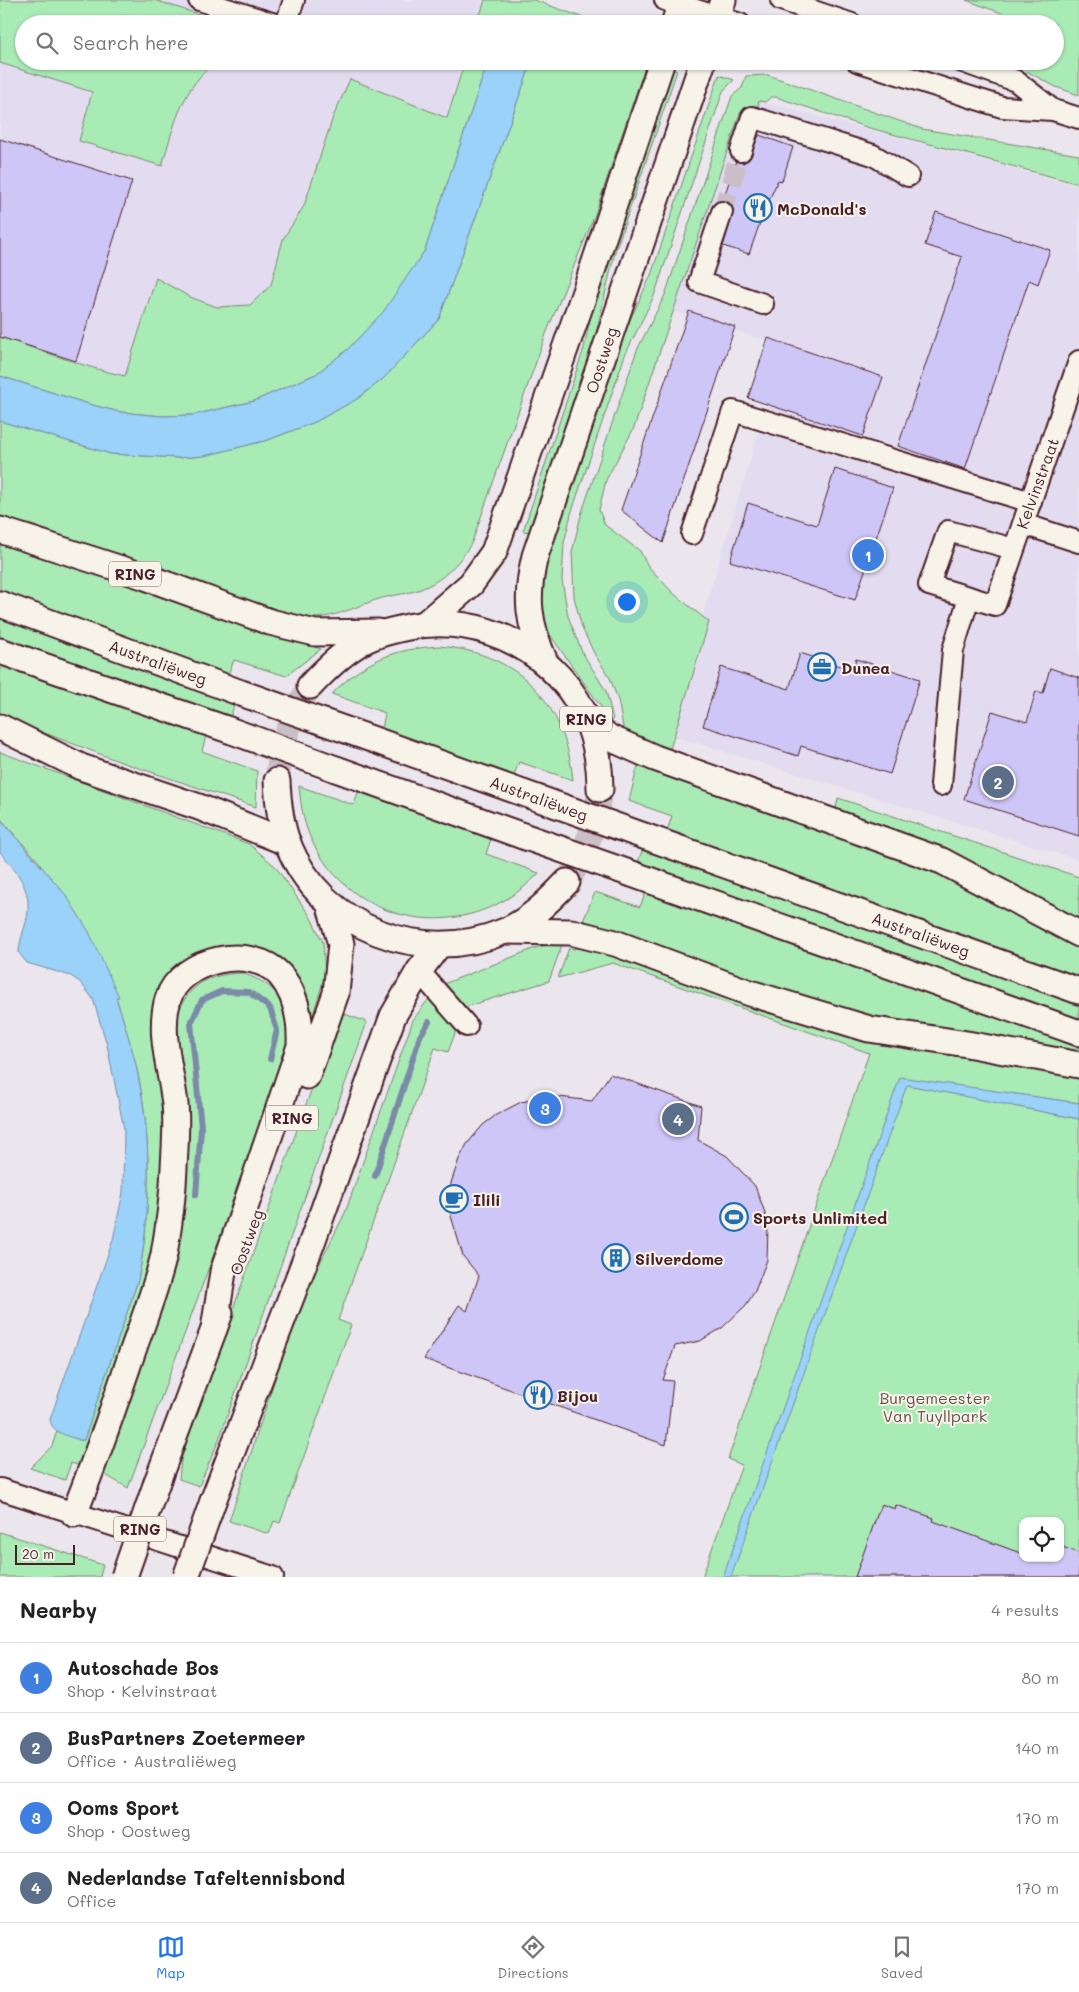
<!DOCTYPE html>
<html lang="en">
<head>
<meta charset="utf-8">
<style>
	body { margin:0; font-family:Mali,sans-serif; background:#f2f2f2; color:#202124 }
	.controls { position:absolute; right:15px; bottom:15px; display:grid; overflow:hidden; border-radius:10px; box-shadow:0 1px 4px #0004 }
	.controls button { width:45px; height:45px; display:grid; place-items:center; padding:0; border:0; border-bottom:1px solid #e0e0e0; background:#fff; color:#202124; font:25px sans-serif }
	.scale { position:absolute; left:15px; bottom:12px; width:60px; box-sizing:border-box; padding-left:5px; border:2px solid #4a1f2b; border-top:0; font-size:14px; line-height:18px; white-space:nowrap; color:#4a1f2b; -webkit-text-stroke:4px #f7f3e8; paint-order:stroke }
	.you { position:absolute; left:626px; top:601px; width:18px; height:18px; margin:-12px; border:4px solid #fff; border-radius:50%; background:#1a73e8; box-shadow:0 0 0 8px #1a73e833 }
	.badge { display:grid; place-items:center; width:32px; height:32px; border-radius:50%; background:#1a73e8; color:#fff; font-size:16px; font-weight:700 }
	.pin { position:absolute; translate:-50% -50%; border:2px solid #fff; box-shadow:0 1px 5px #0006 }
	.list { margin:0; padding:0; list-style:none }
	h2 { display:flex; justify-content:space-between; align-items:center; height:65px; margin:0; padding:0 20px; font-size:21px }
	h2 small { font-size:16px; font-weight:400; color:#757577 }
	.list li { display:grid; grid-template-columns:32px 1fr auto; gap:15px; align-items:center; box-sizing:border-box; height:70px; padding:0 20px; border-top:1px solid #e0e0e0 }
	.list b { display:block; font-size:19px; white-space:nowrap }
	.list p { margin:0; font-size:16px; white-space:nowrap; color:#757577 }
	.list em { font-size:16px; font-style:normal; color:#757577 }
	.icon { flex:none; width:28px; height:28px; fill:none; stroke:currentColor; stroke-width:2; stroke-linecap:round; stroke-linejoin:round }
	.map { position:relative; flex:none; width:1079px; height:1577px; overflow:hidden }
	.search { position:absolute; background:#fff; box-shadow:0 1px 4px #0004; left:15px; right:15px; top:15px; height:55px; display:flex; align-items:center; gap:12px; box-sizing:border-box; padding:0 18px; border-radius:28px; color:#757577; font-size:19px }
	.sheet { height:345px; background:#fff }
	nav { display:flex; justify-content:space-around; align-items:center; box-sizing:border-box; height:70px; border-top:1px solid #e0e0e0; background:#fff; font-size:14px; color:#757577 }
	nav a { display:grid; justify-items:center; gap:2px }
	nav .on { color:#1a73e8 }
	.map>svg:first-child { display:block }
</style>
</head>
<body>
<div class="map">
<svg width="1079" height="1577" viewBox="0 0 1079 1577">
	<rect width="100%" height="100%" fill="#ebe6ed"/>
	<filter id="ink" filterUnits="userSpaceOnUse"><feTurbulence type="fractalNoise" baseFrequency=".02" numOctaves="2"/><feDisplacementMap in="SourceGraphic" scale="10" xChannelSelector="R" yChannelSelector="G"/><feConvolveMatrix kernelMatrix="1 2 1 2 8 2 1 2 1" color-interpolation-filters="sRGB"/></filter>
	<g filter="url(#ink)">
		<g fill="#e3dcf0">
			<path d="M 0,0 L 506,0 L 499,24 L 24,24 L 24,61 L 488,61 L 429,255 L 321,454 L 0,437 Z"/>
			<path d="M 746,97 L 1079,186 L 1079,860 L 666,734 L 785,346 L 673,312 Z"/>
		</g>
		<g fill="#a9ebb5" stroke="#7a8570" fill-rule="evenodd">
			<path d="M 0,0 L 154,0 L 229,24 L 24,24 L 24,61 L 217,61 C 182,86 173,128 162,166 L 79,141 L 92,92 L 0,63 Z"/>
			<path d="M 485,0 L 534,0 L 601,24 L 525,24 L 508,15 L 504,24 L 477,24 Z"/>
			<path d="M 966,0 L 1079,0 L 1079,95 L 1056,87 L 1015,65 L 1018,61 L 1027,61 L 1044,69 L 1046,61 L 1055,61 L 1055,24 L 1031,24 Z"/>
			<path d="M 465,61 L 488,61 L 425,250 L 384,312 L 347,350 L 316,374 L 254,401 L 193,415 L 162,416 L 120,412 L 92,405 L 0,376 L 0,337 C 41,350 83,367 125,376 L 156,278 L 190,297 L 217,307 L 250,305 L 271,285 L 283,239 L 304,206 L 333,117 L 350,79 L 447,118 Z"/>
			<path d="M 532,61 L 647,61 L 594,217 L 546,334 L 472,542 C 459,564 441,583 415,591 C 400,595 385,596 370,602 C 341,613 325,621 293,617 L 29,524 L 0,519 L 0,421 L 111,454 L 178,458 L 204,456 L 268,440 L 315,422 L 357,399 L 384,378 L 439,319 Z"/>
			<path d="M 668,68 L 677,71 L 615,252 L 592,350 L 530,532 L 523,531 L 584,348 L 597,285 Z"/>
			<path d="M 719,75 L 734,80 L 723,91 L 654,296 L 625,355 L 571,514 L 564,543 L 562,580 L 568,616 L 582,652 L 606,691 L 613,719 L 611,721 L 548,632 L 541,608 L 542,575 L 620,341 L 651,275 Z"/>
			<path d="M 768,75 L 922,129 L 1079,155 L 1079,184 L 866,127 L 776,97 L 771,97 L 765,102 L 759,101 L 758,106 L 746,108 L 740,113 L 634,428 L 606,480 L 599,510 L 605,525 L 640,551 L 648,566 L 673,593 L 709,622 L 669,752 L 624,732 L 618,700 L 610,678 L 595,655 L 582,628 L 574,597 L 572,552 L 581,515 L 637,350 L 665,295 L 732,96 L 742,88 L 746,76 Z"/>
			<path d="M 0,544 L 36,552 L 321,649 L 286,676 L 234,660 L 228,675 L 0,592 Z"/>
			<path d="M 0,616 L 235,703 L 230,718 L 0,640 Z"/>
			<path d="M 439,646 C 518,653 565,701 573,780 L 519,762 L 514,775 L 382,729 L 385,713 L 332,694 C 364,661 393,649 439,646 Z"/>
			<path d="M 0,664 L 206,736 L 202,751 L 257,771 L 256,807 L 121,762 L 0,716 Z"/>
			<path d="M 0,752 L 249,844 L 275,866 L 310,916 L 323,942 L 325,975 L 309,1028 L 279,964 L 180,968 L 168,1130 L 153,1265 L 83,1467 L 71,1463 L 65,1480 L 30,1468 L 52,1446 L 57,1431 L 80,1440 L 84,1440 L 138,1280 C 151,1214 152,1140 138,1074 C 132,1048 124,1023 116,997 L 118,997 L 39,862 L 0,818 Z"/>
			<path d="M 638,765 L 912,861 L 975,887 L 1079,942 L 1079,978 L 667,831 L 672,816 L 629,801 Z"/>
			<path d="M 299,786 L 354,805 L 359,789 L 491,839 L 486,854 L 539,873 C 473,943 360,932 314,845 C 304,827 301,807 299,786 Z"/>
			<path d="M 838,798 L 1079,877 L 1079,927 L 929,845 L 836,809 Z"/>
			<path d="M 643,848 L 1079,1002 L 1079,1021 L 889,955 L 638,862 Z"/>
			<path d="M 595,892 L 640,907 L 646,892 L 1079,1045 L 1079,1058 L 884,1025 L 581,926 Z"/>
			<path d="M 563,942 L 549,981 L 465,1007 L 448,1052 L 435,1048 L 338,1320 L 351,1325 L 280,1523 L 274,1521 L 269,1534 L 229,1521 L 283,1354 L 310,1283 L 345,1213 L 413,1020 L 433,993 L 446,983 L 538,947 Z"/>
			<path d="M 578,942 L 1079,1074 L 1079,1103 L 900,1078 L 907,1084 L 1079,1119 L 1079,1577 L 702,1577 L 742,1465 L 728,1459 L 869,1053 L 613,963 L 558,978 L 569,948 L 575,949 ZM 1023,1521 L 1060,1521 L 1060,1558 L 1023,1558 Z"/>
			<path d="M 241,973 C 293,989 295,1021 282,1068 L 128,1488 L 97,1470 L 154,1309 L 173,1030 C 183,990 199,975 241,973 Z"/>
			<path d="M 339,1012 L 367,1022 L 218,1442 L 199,1486 L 179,1479 L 181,1460 L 196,1413 Z"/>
			<path d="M 0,1532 L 103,1565 L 100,1577 L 0,1577 Z"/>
		</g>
		<g fill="#9ad2f9" stroke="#7a8aa7">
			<path d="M 488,61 L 532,61 L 439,319 L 384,378 L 357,399 L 315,422 L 268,440 L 204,456 L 178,458 L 111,454 L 0,421 L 0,376 L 92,405 L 120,412 L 162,416 L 193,415 L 254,401 L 316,374 L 347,350 L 383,312 L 425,250 Z"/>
			<path d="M 0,819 L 66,895 L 89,932 L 119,997 L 116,997 C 124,1023 133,1049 138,1075 C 152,1141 151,1214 138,1280 L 84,1440 L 80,1440 C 68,1436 51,1433 50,1419 L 113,1240 L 123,1192 L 124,1129 L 107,1045 L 93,999 L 81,983 L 71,976 L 27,963 L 19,953 C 19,943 23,933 26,922 C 34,892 19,874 0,852 Z"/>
			<path d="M 900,1077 L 1079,1103 L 1079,1119 L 907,1085 L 731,1577 L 723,1577 Z"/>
		</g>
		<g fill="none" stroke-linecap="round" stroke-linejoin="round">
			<g stroke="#7a8aa7" stroke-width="6">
				<path d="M 375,1176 L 420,1036 L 429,1022"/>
				<path d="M 196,1195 L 201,1128 L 191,1023 L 202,1000 L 222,991 L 249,992 L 270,1008 L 277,1030 L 270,1059"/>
			</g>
		</g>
		<g fill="#cfc6f8" stroke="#4a1f2b">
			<path d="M 759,135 L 793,147 L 782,181 L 778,180 L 763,214 L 749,254 L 723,246 L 734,210 L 730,204 L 723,200 L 736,161 L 743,163 L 749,159 Z"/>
			<path d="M 0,139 L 132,181 L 76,361 L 0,337 Z"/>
			<path d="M 936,212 L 1050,250 L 1038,284 L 1029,280 L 965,469 L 898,446 L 962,257 L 925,245 Z"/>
			<path d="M 689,311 L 735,327 L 663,543 L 621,510 Z"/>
			<path d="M 768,338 L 883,377 L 863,436 L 748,398 Z"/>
			<path d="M 835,469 L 893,488 L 855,600 L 730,561 L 748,503 L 817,525 Z"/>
			<path d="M 800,653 L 853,670 L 856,659 L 920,679 L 890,774 L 801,746 L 798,756 L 703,726 L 721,667 L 789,689 Z"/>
			<path d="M 1050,668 L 1079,678 L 1079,836 L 964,799 L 992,711 L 1027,722 L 1036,691 L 1043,693 Z"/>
			<path d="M 610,1074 L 701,1106 L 698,1140 L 727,1156 L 755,1186 L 764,1210 L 768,1226 L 767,1260 L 755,1291 L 746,1305 L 722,1328 L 700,1341 L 675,1346 L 663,1380 L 673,1381 L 666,1445 L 424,1359 L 459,1305 L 467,1311 L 479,1276 L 463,1256 L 451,1216 L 451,1183 L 459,1159 L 467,1144 L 483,1125 L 496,1115 L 521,1102 L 551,1096 L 592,1101 Z"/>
			<path d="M 881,1504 L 895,1509 L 896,1505 L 934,1518 L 933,1521 L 1023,1554 L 1023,1558 L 1060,1558 L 1060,1546 L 1079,1553 L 1079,1577 L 855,1577 Z"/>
		</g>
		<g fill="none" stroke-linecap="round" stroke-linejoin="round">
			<path stroke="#cbbec6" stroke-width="20" stroke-dasharray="20 10" stroke-linecap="butt" d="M 722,212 L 741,151"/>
			<g stroke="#cbbec6" stroke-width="25" stroke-dasharray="25 12" stroke-linecap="butt">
				<path d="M 277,781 C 282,741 289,721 310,686"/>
				<path d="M 567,882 C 587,850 595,827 600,789"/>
			</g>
			<defs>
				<g id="minor">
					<path d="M 199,0 L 275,24"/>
					<path d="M 665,0 L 740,24"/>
					<path d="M 781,0 L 852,24"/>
					<path d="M 286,24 L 294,0"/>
					<path d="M 857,61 L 1002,107 L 1053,110 L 1079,118"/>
					<path d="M 960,61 L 1016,81 L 1053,110"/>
					<path d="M 741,151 L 752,117 L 873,155 L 908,176"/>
					<path d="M 722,212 L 699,282 L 763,304"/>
					<path d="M 1023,524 L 1079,542"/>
					<path d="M 692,534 L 733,411 L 1031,502"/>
					<path d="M 1014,549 L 948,531 L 929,585 L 995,605 L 1079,361"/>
					<path d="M 941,785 L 953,650 L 969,597"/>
					<path d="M 419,971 L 467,1026"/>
					<path d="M 0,1489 L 273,1577"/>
				</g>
				<g id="major">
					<path d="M 674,24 L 682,0"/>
					<path d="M 716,24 L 723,0"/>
					<path d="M 0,530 L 143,576 L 270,622 L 315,633 L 378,632"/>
					<path d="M 0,604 L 241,693"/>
					<path d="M 426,623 L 471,584 L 494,552 L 586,289 L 662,61"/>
					<path d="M 0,651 L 229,730"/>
					<path d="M 545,662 C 528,623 525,597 535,556 L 703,61"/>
					<path d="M 310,686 C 324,671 338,657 355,646 C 371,635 390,631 408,627 C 482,611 562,654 589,725 C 597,746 600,767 600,789"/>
					<path d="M 589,723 L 610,738 L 655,758 L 942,861 L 1079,934"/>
					<path d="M 0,727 L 81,767 L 199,807 L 288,843"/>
					<path d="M 349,731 L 537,798"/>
					<path d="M 336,769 L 523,836"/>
					<path d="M 277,781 C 278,802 280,823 288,844 C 322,929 422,966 505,931 C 530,920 549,901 567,882"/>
					<path d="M 644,836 L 1079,991"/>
					<path d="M 632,874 L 1079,1033"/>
					<path d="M 506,931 L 571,932 L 615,943 L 750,993 L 869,1029 L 967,1044 L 1079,1065"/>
					<path d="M 307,1076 L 336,993 L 341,944 L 329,903"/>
					<path d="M 157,1482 L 220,1313"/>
					<path d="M 213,1501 L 311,1245 L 393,1016 L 419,971 L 438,946"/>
					<path d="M 74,1514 C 94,1465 111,1415 128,1365 C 139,1331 157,1288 164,1254 C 169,1226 173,1196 174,1168 C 175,1147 177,1124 175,1104 C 171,1069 158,1033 168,999 C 181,958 252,944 280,975 C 297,995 301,1020 300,1046 L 223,1272 L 214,1329"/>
				</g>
			</defs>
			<use href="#minor" stroke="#4a1f2b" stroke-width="24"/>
			<use href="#major" stroke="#4a1f2b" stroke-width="29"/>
			<use href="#minor" stroke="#f7f3e8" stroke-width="20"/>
			<use href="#major" stroke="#f7f3e8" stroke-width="25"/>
			<defs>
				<g id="major-bridge">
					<path d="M 241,693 L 349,731"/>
					<path d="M 229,730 L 336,769"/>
					<path d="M 537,798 L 644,836"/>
					<path d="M 523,836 L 632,874"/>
					<path d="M 124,1577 L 157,1482"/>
					<path d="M 186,1577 L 213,1501"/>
				</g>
			</defs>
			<use href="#major-bridge" stroke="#4a1f2b" stroke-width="29" stroke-linecap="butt"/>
			<use href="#major-bridge" stroke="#f7f3e8" stroke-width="25"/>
		</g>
	</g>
	<defs>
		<symbol id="restaurant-ring" viewBox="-11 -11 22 22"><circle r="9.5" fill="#f7f3e8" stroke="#1f6fb2" stroke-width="1.5"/><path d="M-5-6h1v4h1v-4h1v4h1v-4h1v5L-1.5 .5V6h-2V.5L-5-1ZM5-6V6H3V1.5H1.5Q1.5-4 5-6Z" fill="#1f6fb2"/></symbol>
		<symbol id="office-ring" viewBox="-11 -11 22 22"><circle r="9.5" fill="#f7f3e8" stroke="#1f6fb2" stroke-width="1.5"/><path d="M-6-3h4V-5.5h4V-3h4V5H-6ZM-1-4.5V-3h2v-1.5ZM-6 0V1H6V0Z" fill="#1f6fb2"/></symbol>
		<symbol id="cafe-ring" viewBox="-11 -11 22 22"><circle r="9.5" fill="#f7f3e8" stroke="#1f6fb2" stroke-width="1.5"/><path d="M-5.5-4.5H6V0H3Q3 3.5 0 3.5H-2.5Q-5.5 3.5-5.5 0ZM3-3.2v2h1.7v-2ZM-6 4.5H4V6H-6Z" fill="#1f6fb2"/></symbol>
		<symbol id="stadium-ring" viewBox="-11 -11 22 22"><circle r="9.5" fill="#f7f3e8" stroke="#1f6fb2" stroke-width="1.5"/><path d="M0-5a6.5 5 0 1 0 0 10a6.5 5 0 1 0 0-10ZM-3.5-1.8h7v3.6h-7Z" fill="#1f6fb2"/></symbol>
		<symbol id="building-ring" viewBox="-11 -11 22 22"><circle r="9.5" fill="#f7f3e8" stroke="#1f6fb2" stroke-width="1.5"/><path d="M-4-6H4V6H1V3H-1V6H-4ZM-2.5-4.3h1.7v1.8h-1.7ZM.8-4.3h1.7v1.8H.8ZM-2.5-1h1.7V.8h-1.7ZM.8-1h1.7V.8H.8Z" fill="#1f6fb2"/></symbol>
	</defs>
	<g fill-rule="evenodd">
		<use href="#restaurant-ring" x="742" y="192" width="32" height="32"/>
		<use href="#office-ring" x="806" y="651" width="32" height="32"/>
		<use href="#cafe-ring" x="438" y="1183" width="32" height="32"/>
		<use href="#stadium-ring" x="718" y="1201" width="32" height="32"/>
		<use href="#building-ring" x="600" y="1242" width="32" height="32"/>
		<use href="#restaurant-ring" x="522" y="1379" width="32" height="32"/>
	</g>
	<g text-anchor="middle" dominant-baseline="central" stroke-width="4" stroke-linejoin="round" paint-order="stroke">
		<g fill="#f7f3e8" stroke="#7e5f64" stroke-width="1">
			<rect x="109" y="561.5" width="52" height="25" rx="4"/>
			<rect x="560" y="706.5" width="52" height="25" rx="4"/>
			<rect x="266" y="1105.5" width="52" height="25" rx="4"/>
			<rect x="114" y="1516.5" width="52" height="25" rx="4"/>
		</g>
		<g font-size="15" font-weight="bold" fill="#4a1f2b">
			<text x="135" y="574">RING</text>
			<text x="586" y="719">RING</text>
			<text x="292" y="1118">RING</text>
			<text x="140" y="1529">RING</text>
		</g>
		<g font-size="16" font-weight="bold" fill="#4a1f2b" stroke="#f7f3e8" text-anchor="start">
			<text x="777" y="208">McDonald's</text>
			<text x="841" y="667">Dunea</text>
			<text x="473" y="1199">Ilili</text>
			<text x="753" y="1217">Sports Unlimited</text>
			<text x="635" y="1258">Silverdome</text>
			<text x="557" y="1395">Bijou</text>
		</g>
		<g font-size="16" fill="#4a1f2b" stroke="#f7f3e8">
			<text transform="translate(601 360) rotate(-72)">Oostweg</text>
			<text transform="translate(1037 483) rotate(-70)">Kelvinstraat</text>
			<text transform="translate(158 662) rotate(20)">Australiëweg</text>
			<text transform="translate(539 798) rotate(20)">Australiëweg</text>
			<text transform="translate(921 934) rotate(20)">Australiëweg</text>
			<text transform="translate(246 1242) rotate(-70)">Oostweg</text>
		</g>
		<g font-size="16" fill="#62524e" stroke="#f7f3e8">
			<text x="935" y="1397">Burgemeester<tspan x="935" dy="18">Van Tuyllpark</tspan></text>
		</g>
	</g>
</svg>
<div class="controls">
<button><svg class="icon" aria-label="locate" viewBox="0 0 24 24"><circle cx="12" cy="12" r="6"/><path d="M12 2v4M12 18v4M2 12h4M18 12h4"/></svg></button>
</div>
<div class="scale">20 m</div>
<div class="you"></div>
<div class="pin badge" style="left:868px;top:555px;background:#3f7fe0">1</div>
<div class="pin badge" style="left:998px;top:782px;background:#5c6f8a">2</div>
<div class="pin badge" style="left:545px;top:1108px;background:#3f7fe0">3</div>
<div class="pin badge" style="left:678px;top:1119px;background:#5c6f8a">4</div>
<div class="search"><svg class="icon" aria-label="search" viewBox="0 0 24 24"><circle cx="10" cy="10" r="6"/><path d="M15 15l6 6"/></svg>Search here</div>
</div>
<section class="sheet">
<h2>Nearby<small>4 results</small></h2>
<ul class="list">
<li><span class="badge" style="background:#3f7fe0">1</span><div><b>Autoschade Bos</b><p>Shop · Kelvinstraat</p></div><em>80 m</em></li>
<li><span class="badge" style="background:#5c6f8a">2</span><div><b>BusPartners Zoetermeer</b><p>Office · Australiëweg</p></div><em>140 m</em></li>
<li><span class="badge" style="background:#3f7fe0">3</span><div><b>Ooms Sport</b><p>Shop · Oostweg</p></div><em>170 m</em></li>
<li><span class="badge" style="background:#5c6f8a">4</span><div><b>Nederlandse Tafeltennisbond</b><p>Office</p></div><em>170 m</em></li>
</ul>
</section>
<nav>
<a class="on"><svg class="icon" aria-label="map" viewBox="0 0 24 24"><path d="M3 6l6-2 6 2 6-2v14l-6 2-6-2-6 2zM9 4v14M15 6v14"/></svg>Map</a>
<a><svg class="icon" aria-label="directions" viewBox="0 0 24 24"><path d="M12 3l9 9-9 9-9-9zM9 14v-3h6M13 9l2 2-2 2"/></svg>Directions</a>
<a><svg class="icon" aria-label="saved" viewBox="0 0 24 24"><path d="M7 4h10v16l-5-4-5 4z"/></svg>Saved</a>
</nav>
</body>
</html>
